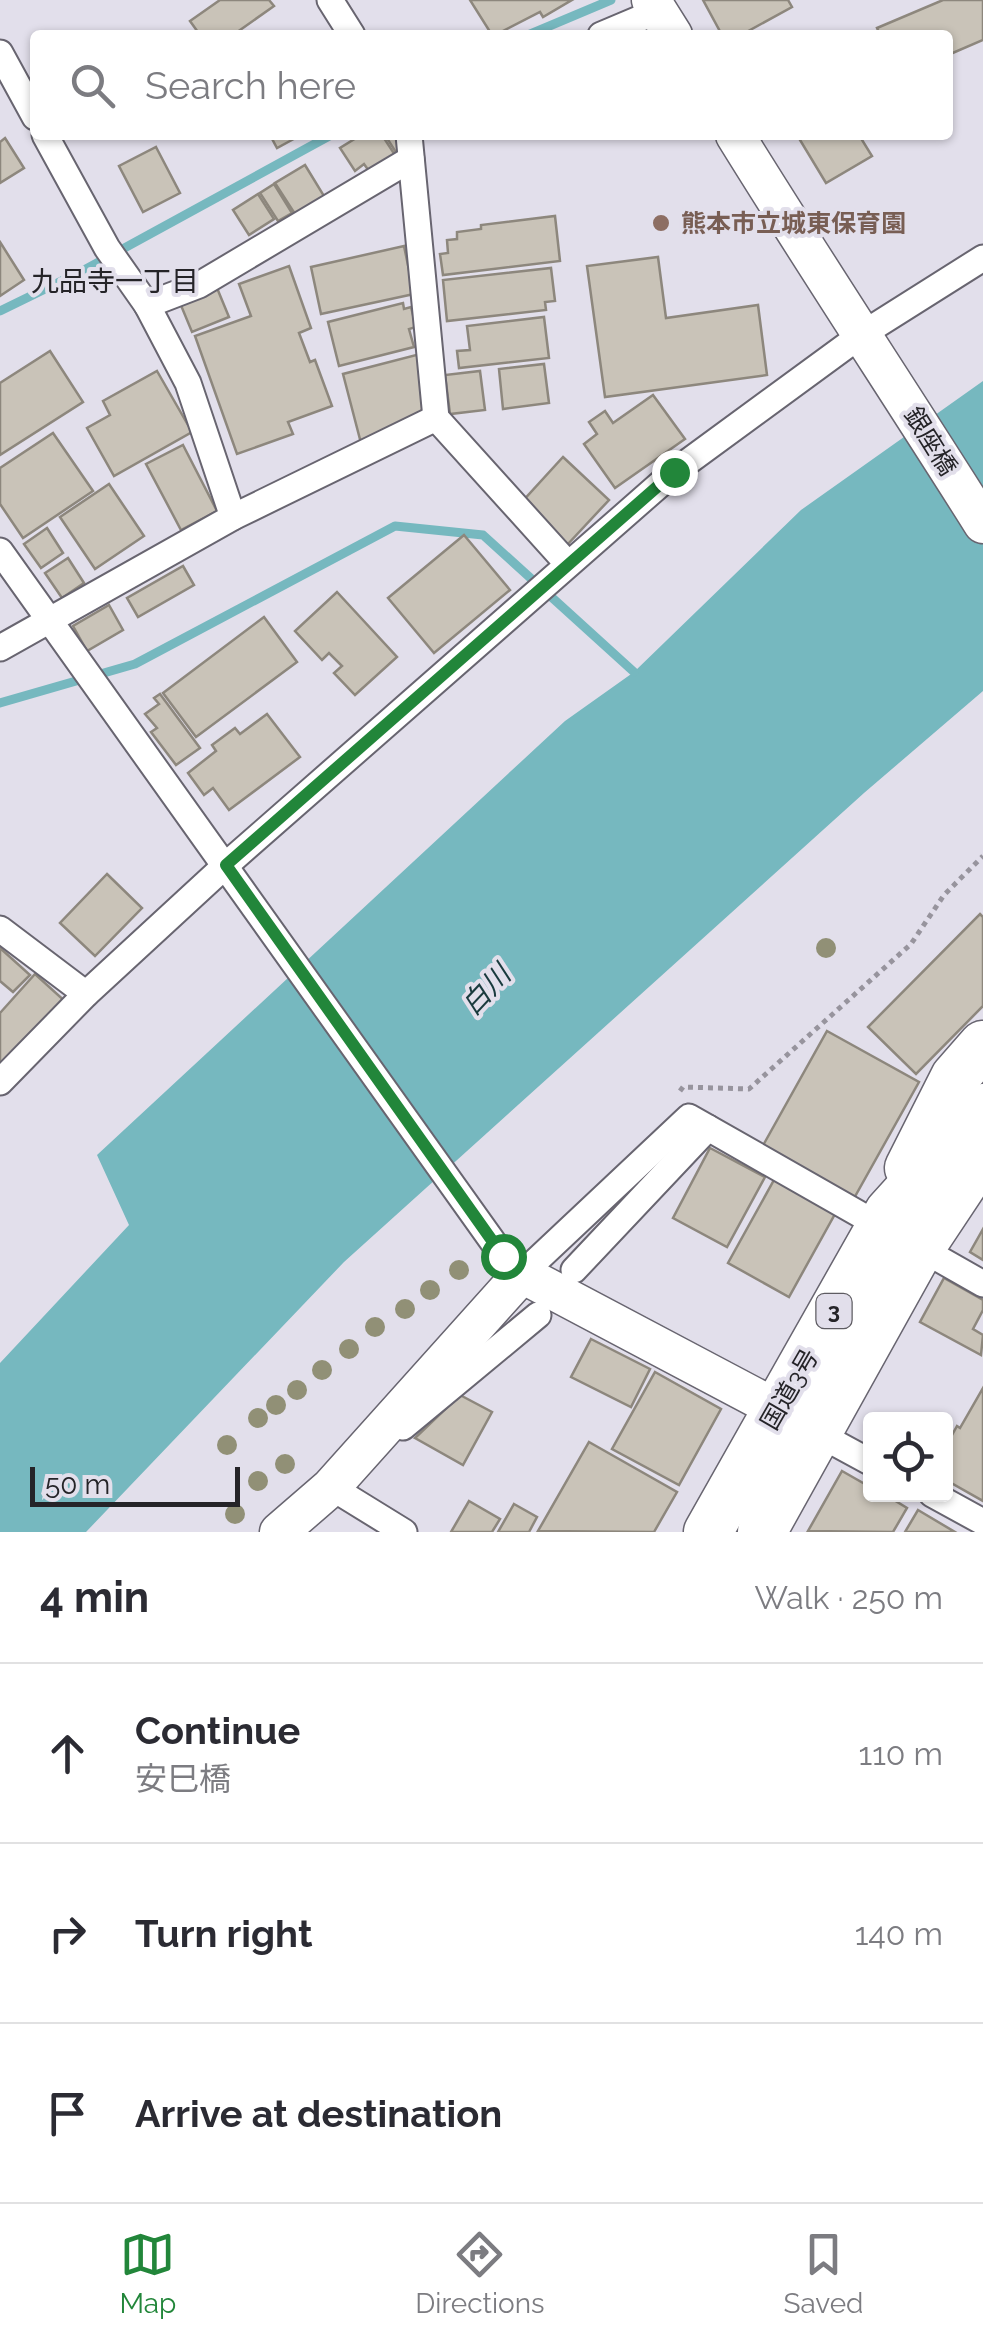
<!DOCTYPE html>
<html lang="en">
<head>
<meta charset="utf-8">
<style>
	body { margin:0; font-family:Raleway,"Noto Sans JP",sans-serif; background:#f7f7f7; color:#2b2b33 }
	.controls { position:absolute; right:30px; bottom:30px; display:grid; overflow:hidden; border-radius:10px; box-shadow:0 2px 8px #0004 }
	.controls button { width:90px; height:90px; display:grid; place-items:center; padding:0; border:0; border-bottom:2px solid #e1e1e2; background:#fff; color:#2b2b33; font:50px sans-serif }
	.scale { position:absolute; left:30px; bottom:25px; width:210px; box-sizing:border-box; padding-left:10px; border:5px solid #252428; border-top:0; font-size:28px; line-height:35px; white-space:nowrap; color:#252428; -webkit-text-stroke:8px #e2dfeb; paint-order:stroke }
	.stop { position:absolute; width:30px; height:30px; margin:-22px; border:8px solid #22863a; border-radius:50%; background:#fff }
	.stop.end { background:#22863a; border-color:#fff; box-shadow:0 2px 10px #0008 }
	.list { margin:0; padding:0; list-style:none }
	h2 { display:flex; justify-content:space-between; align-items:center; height:130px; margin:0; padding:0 40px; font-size:42px }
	h2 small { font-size:32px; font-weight:400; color:#7c7c81 }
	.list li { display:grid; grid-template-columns:65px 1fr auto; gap:30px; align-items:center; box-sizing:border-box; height:180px; padding:0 40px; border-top:2px solid #e1e1e2 }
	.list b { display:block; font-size:38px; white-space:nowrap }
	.list p { margin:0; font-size:32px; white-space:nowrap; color:#7c7c81 }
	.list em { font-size:32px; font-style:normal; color:#7c7c81 }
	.icon { flex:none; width:55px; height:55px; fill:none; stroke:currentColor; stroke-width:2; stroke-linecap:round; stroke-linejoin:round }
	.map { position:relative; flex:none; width:983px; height:1532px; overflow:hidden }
	.search { position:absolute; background:#fff; box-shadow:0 2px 8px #0004; left:30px; right:30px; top:30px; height:110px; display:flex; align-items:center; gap:25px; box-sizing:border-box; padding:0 35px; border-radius:10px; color:#7c7c81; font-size:38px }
	.sheet { height:670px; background:#fff }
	nav { display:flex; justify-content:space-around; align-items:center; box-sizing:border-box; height:140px; border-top:2px solid #e1e1e2; background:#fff; font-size:28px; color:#7c7c81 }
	nav a { display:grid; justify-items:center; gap:5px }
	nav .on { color:#22863a }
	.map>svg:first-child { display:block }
</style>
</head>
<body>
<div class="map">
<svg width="983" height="1532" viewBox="0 0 983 1532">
	<rect width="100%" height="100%" fill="#e2dfeb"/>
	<path fill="#76b8bf" d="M 983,381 L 983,691 L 864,793 L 344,1262 L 86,1532 L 0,1532 L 0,1363 L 129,1225 L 97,1155 L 565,721 L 634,672 L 801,510 Z"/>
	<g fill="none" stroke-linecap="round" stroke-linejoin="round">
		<g stroke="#76b8bf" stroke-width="9">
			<path d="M 528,35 L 611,0"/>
			<path d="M 0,311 L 86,269 L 331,135"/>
			<path d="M 0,703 L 135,664 L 395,526 L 483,535 L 634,672"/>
		</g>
	</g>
	<g fill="#c9c3b8" stroke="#8d877d" stroke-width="2.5">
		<path d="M 220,0 L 269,0 L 274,6 L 233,35 L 200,35 L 190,21 Z"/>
		<path d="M 470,0 L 572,0 L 543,17 L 540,12 L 495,35 L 492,35 Z"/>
		<path d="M 703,0 L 788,0 L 792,7 L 741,35 L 722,35 Z"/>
		<path d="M 943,0 L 983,0 L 983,40 L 948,55 L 948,35 L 880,35 L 877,28 Z"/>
		<path d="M 270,135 L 301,135 L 277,148 Z"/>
		<path d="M 361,135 L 382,135 L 395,155 L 369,171 L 364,164 L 355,171 L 340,148 Z"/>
		<path d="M 385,135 L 407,135 L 408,147 L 397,154 Z"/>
		<path d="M 797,135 L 859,135 L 872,156 L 826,183 Z"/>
		<path d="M 5,138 L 24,168 L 0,183 L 0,142 Z"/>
		<path d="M 156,147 L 180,193 L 143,212 L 119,166 Z"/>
		<path d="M 305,165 L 324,196 L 295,214 L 275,183 Z"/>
		<path d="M 274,184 L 292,213 L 278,221 L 260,193 Z"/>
		<path d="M 258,194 L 274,219 L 249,235 L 233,210 Z"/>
		<path d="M 555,216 L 560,261 L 443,275 L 440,254 L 448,253 L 447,240 L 457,239 L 457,232 L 481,229 L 481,225 Z"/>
		<path d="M 0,242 L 24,280 L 0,296 Z"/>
		<path d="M 404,246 L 414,294 L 321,314 L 311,267 Z"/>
		<path d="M 658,257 L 666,318 L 758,305 L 767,375 L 605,397 L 587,266 Z"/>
		<path d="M 289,266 L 311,328 L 299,333 L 310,362 L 315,360 L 332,406 L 288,422 L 293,434 L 237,454 L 195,336 L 251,316 L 239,284 Z"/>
		<path d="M 551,268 L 555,301 L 545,302 L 546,310 L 447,321 L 443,280 Z"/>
		<path d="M 217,288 L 229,317 L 192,332 L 180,303 Z"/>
		<path d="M 403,303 L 404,309 L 411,307 L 416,327 L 409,329 L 414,347 L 339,366 L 328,322 Z"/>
		<path d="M 544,317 L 549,358 L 459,368 L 457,351 L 470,350 L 467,326 Z"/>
		<path d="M 50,351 L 83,402 L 0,455 L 0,383 Z"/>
		<path d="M 420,354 L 425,418 L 362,447 L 343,374 Z"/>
		<path d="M 544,364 L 549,403 L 503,409 L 499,369 Z"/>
		<path d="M 157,371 L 192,432 L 114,476 L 87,428 L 110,415 L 103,401 Z"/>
		<path d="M 480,371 L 485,410 L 450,414 L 445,375 Z"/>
		<path d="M 653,395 L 685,439 L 615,488 L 584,444 L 597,434 L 589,422 L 605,411 L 613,423 Z"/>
		<path d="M 53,433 L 93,491 L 23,538 L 0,504 L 0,468 Z"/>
		<path d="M 183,445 L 217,511 L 181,530 L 146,464 Z"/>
		<path d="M 563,457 L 609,500 L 567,545 L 521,503 Z"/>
		<path d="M 109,484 L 144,536 L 95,569 L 60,517 Z"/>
		<path d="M 47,528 L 63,553 L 41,568 L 24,544 Z"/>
		<path d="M 464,535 L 510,590 L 434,653 L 388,598 Z"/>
		<path d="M 68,558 L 84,583 L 62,598 L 45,573 Z"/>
		<path d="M 183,566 L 194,585 L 138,617 L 127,598 Z"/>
		<path d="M 337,592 L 397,657 L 355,695 L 334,673 L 342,666 L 329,653 L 322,660 L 295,631 Z"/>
		<path d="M 109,605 L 123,630 L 87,651 L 73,626 Z"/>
		<path d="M 264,617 L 297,662 L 196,737 L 163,693 Z"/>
		<path d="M 160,694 L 200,748 L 176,765 L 151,732 L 157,728 L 145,714 L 159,704 L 154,698 Z"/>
		<path d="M 267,714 L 300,757 L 229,810 L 213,788 L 204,795 L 188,773 L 216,751 L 212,745 L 235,728 L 240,734 Z"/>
		<path d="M 107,874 L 142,908 L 95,956 L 60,923 Z"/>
		<path d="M 980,914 L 983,917 L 983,1006 L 916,1074 L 868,1027 Z"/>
		<path d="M 0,948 L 30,975 L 13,992 L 0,981 Z"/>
		<path d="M 35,974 L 68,1004 L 0,1079 L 0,1013 Z"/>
		<path d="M 827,1031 L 919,1082 L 853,1200 L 761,1149 Z"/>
		<path d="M 710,1148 L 765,1177 L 727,1247 L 673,1218 Z"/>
		<path d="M 774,1180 L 835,1214 L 789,1297 L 728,1263 Z"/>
		<path d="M 983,1229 L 983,1260 L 970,1252 Z"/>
		<path d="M 944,1278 L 983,1300 L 983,1310 L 973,1329 L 983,1335 L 981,1355 L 920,1322 Z"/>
		<path d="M 591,1339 L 650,1369 L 631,1407 L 571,1377 Z"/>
		<path d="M 655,1372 L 721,1409 L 679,1485 L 612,1449 Z"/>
		<path d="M 983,1388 L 983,1501 L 946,1480 L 946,1446 L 957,1426 L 960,1428 Z"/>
		<path d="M 460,1395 L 492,1412 L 463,1465 L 415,1438 Z"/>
		<path d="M 589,1442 L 677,1492 L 654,1532 L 538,1531 Z"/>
		<path d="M 842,1471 L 870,1487 L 870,1494 L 884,1494 L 907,1508 L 893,1532 L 808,1531 Z"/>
		<path d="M 469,1501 L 500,1519 L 492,1532 L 451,1532 Z"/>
		<path d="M 514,1504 L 537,1517 L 529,1532 L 498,1532 Z"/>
		<path d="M 918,1510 L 955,1532 L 905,1532 Z"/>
	</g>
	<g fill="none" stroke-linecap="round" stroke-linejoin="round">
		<defs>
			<g id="street">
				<path d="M 330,0 L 352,35"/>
				<path d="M 601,35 L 658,11"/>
				<path d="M 0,53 L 35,117"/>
				<path d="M 45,135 L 107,248 L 147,305 L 188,383 L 233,517"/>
				<path d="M 409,135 L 436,418 L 567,563"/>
				<path d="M 147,305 L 199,285 L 411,159"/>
				<path d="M 0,551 L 503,1256 L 522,1274 L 689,1117 L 882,1227"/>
				<path d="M 0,648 L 233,517 L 436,418"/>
				<path d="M 0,929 L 86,994"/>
				<path d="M 0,1082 L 86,994 L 226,865 L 674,472 L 861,335 L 983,258"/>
				<path d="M 920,1248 L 983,1284"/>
				<path d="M 574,1270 L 708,1128"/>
				<path d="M 403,1427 L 538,1315"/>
				<path d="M 811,1430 L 870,1462"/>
				<path d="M 342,1478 L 331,1487 L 404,1532"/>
				<path d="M 932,1494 L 983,1522"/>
			</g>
			<g id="secondary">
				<path d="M 651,0 L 673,35"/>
				<path d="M 735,135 C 816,266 901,394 983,524"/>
				<path d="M 279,1532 L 331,1487 L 522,1274 L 777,1409"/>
			</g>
			<g id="highway">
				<path d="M 909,1168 L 955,1077 L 983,1045"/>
				<path d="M 708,1532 L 889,1212 L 983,1108"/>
				<path d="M 762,1532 L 920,1248 L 983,1153"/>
			</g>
		</defs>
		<use href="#street" stroke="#686570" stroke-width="29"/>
		<use href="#secondary" stroke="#686570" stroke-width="41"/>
		<use href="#highway" stroke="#686570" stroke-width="51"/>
		<path stroke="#97949d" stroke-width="5" stroke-dasharray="5 5" stroke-linecap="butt" d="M 680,1091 L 683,1087 L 749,1089 L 911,944 L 944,895 L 983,856"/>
		<use href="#street" stroke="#fff" stroke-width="25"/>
		<use href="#secondary" stroke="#fff" stroke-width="38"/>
		<use href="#highway" stroke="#fff" stroke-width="48"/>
	</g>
	<g fill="#919076">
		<circle cx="826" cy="948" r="10"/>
		<circle cx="459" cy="1270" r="10"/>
		<circle cx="430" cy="1290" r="10"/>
		<circle cx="405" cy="1309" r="10"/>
		<circle cx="375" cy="1327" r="10"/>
		<circle cx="349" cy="1349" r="10"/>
		<circle cx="322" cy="1370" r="10"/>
		<circle cx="297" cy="1390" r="10"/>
		<circle cx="276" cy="1405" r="10"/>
		<circle cx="258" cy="1418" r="10"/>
		<circle cx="227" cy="1445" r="10"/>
		<circle cx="285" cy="1464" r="10"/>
		<circle cx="258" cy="1481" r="10"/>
		<circle cx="235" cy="1514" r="10"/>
	</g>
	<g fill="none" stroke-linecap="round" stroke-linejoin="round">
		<path stroke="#22863a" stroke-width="12" d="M 503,1256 L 226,865 L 674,472"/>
	</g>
	<circle fill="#8d6e63" stroke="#e2dfeb" stroke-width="4" cx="661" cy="223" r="10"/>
	<g text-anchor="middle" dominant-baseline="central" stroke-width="8" stroke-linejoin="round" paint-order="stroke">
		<rect fill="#e2dfeb" stroke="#5e5c62" stroke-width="2.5" x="816.5" y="1294" width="35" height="34" rx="8"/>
		<g font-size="22" font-weight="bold" fill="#252428">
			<text x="834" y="1311">3</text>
		</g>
		<g font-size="25" font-weight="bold" fill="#785e54" stroke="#e2dfeb" text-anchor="start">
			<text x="681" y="223">熊本市立城東保育園</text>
		</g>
		<g font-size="25" fill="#252428" stroke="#e2dfeb">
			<text transform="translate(931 441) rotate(58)">銀座橋</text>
			<text transform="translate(789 1389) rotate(-60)">国道3号</text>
		</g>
		<g font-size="28" fill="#252428" stroke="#e2dfeb">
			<text x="115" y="281">九品寺一丁目</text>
		</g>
		<g font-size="28" font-style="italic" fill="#193a3d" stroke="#e2dfeb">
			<text transform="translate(486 990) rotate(-47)">白川</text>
		</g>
	</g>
</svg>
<div class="controls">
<button><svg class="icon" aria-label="locate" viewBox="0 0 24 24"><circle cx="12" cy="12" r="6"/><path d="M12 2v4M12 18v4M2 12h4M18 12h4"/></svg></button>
</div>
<div class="scale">50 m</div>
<div class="stop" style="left:503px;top:1256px"></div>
<div class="stop end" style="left:674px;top:472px"></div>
<div class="search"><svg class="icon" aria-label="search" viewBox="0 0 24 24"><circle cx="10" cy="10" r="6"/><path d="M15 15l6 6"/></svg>Search here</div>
</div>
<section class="sheet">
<h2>4 min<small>Walk · 250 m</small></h2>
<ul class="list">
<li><svg class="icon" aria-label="ahead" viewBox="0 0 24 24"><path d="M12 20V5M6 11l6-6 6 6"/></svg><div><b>Continue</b><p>安巳橋</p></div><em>110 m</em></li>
<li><svg class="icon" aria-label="right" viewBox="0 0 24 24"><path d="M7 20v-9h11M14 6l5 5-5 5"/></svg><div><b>Turn right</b></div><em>140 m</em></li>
<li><svg class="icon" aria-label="arrive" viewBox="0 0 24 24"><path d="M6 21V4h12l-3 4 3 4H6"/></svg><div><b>Arrive at destination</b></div></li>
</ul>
</section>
<nav>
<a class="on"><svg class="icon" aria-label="map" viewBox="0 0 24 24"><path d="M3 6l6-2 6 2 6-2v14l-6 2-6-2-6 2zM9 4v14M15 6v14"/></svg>Map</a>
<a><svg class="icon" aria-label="directions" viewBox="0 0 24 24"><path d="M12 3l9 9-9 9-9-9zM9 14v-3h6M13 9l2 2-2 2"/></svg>Directions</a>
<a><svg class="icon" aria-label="saved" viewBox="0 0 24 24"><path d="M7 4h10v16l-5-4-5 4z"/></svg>Saved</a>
</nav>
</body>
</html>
